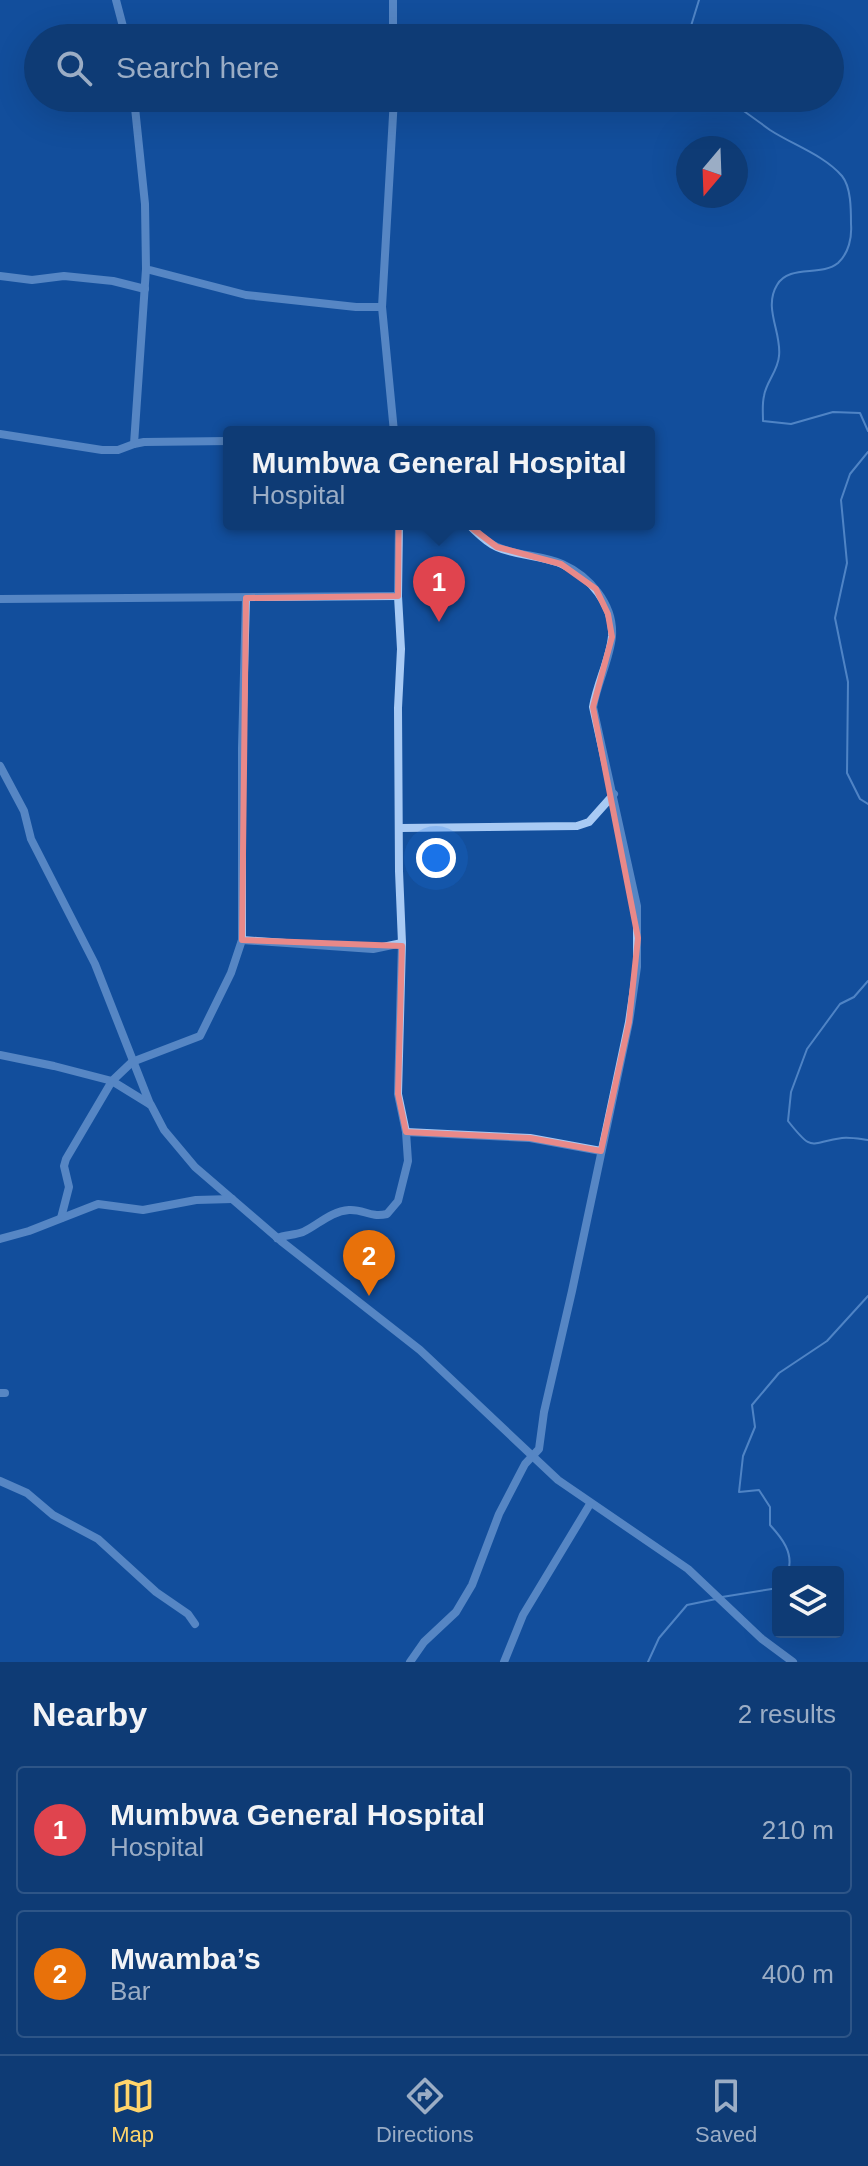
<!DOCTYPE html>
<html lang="en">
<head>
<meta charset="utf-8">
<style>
	body { margin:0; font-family:Arial,sans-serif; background:#17427a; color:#f1f3f6 }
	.controls { position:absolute; right:24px; bottom:24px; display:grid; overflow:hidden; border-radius:8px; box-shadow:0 8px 32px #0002 }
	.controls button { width:72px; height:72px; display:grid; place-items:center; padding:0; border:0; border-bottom:2px solid #2e5587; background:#0e3b75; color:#f1f3f6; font:40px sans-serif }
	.compass { position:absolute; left:676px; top:136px; width:72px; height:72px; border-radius:50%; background:#0e3b75; box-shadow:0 8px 32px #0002; rotate:199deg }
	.you { position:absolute; left:436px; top:858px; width:28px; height:28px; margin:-20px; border:6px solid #fff; border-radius:50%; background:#1a73e8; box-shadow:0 0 0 12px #1a73e833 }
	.badge { display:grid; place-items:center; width:52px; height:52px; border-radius:50%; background:#ffd46b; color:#fff; font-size:26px; font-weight:700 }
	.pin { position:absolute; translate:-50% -66px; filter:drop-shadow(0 2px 4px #0008) }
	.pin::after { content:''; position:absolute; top:42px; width:28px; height:24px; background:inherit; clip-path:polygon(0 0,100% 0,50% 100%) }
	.popup { position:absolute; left:223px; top:426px; width:432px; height:104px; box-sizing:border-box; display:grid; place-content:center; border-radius:8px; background:#0e3b75; filter:drop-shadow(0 2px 6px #0005); font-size:26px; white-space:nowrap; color:#9badc5 }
	.popup b { font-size:30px; color:#f1f3f6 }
	.popup::after { content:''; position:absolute; left:50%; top:100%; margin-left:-16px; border:16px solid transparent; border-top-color:#0e3b75 }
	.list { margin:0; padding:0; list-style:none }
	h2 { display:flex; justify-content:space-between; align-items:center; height:104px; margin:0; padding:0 32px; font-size:34px }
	h2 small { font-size:26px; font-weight:400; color:#9badc5 }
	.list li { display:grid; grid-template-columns:52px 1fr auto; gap:24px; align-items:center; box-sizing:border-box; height:128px; margin:0 16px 16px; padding:0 16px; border:2px solid #2e5587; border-radius:8px }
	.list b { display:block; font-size:30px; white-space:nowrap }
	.list p { margin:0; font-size:26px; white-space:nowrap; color:#9badc5 }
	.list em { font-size:26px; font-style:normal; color:#9badc5 }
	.icon { flex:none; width:44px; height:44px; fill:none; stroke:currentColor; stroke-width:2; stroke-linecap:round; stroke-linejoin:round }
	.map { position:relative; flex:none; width:868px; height:1662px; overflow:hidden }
	.search { position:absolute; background:#0e3b75; box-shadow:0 8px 32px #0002; left:24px; right:24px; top:24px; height:88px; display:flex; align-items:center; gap:20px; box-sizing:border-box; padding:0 28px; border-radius:44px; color:#9badc5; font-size:30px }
	.sheet { height:392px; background:#0e3b75 }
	nav { display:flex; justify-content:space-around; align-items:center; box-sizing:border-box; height:112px; border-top:2px solid #2e5587; background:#0e3b75; font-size:22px; color:#9badc5 }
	nav a { display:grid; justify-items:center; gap:4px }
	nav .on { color:#ffd46b }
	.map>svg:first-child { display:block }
</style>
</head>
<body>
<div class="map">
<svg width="868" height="1662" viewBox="0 0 868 1662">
	<rect width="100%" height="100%" fill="#134f9c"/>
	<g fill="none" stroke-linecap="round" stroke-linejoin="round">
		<g stroke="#9ac5f7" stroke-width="2">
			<path d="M 690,38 L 691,26 L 699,0"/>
			<path d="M 725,98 C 740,108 755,119 770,130 C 793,145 824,155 842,176 C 851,187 851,209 851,224 C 852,237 849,253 838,263 C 821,277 789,264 777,285 C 763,308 782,333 779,356 C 778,371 766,382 764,396 C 762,404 763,413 763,421 L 791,424 L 833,412 L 860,413 L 868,431"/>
			<path d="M 868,452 L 850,474 L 841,500 L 847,563 L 835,618 L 848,682 L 847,773 L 860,799 L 868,804"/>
			<path d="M 868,981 L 854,997 L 840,1004 L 807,1049 L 791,1092 L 788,1121 C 814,1154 809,1142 842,1138 C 850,1137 860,1139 868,1140"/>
			<path d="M 788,1572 C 794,1553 782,1538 770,1525 L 770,1507 L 759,1490 L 739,1492 L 743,1456 L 755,1427 L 752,1405 L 779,1373 L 827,1341 L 868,1296"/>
			<path d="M 722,1597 L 778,1588"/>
			<path d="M 648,1662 L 659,1638 L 687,1605 L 716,1599"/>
		</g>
		<g stroke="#a8caf4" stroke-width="8">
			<path d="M 116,0 L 126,38"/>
			<path d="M 393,0 L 393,38"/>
			<path d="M 134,98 L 145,204 L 146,269 L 246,295 L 356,307 L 382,307"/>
			<path d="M 394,98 L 382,307 L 394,432"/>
			<path d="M 0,276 L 32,280 L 64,276 L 113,281 L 145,289"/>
			<path d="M 0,434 L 102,450 L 118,450 L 134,444 L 146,269"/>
			<path d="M 134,444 L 144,442 L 229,441"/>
			<path d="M 0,599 L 398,596"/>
			<path d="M 0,766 L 24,811 L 31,839 L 95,964 L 150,1104"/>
			<path d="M 401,828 L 577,826 L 589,822 L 614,794"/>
			<path d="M 242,940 L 373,949 L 402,943"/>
			<path d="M 0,1055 L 54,1066 L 112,1081 L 151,1105 L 164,1130 L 195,1167 L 281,1241 L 420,1350 L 558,1480 L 688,1569 L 762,1639 L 793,1662"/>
			<path d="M 406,1132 L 530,1138 L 601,1151"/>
			<path d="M 61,1218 L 69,1187 L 64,1166 L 66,1159 L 112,1081 L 132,1062 L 200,1036 L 231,973 L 242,940 L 242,748 L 246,598"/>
			<path d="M 277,1238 C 285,1235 295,1235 303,1232 C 318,1225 331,1211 349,1210 C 364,1209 370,1218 387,1214 L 398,1201 L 408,1161 L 406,1132 L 398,1094 L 402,943 L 399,871 L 398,708 L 401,649 L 398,596 L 399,524"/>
			<path d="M 0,1239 L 29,1231 L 98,1204 L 143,1210 L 196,1200 L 232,1199"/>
			<path d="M 0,1393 L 5,1393"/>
			<path d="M 0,1481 L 27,1493 L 53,1515 L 98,1539 L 156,1592 L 188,1614 L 195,1624"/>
			<path d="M 410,1662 L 424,1642 L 456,1612 L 472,1585 L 499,1514 L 525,1464 L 539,1449 L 544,1412 L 572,1291 L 629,1022 L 637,967 L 637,906 L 593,707 C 597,683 610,659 612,636 C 614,604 589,576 562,564 C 541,555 517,556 497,547 C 485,542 477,532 468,524"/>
			<path d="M 504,1662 L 523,1615 L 590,1504"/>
		</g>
	</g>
	<path d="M0 0H868V1662H0ZM 399,493 L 443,506 L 497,547 L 561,564 L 596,589 L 608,614 L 612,637 L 593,707 L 638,938 L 629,1022 L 601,1151 L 530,1138 L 406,1132 L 398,1094 L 402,946 L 242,940 L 246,598 L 398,596 Z" fill="#134f9c" fill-opacity=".55" fill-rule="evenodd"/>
	<path fill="none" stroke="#e88989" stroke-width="6" stroke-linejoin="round" d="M 399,493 L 443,506 L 497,547 L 561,564 L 596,589 L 608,614 L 612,637 L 593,707 L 638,938 L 629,1022 L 601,1151 L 530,1138 L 406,1132 L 398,1094 L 402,946 L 242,940 L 246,598 L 398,596 Z"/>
</svg>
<div class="controls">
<button><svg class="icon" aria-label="layers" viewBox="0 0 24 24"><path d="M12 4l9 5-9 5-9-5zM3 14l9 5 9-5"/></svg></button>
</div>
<svg class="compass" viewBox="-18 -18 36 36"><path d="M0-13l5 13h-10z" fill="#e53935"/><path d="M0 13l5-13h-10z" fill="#9badc5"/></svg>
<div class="you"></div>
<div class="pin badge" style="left:439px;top:622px;background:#e0444e">1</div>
<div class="popup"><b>Mumbwa General Hospital</b>Hospital</div>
<div class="pin badge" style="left:369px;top:1296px;background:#e8710a">2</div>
<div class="search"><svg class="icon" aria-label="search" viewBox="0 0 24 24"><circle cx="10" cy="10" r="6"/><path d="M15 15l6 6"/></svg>Search here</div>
</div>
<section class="sheet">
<h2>Nearby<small>2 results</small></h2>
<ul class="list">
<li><span class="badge" style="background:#e0444e">1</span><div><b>Mumbwa General Hospital</b><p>Hospital</p></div><em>210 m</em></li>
<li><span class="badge" style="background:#e8710a">2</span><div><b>Mwamba’s</b><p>Bar</p></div><em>400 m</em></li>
</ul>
</section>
<nav>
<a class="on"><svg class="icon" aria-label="map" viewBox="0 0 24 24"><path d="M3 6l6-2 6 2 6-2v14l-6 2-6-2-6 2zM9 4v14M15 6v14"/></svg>Map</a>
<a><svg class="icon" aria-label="directions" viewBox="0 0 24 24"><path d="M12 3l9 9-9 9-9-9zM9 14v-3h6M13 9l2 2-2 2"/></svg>Directions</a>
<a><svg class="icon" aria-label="saved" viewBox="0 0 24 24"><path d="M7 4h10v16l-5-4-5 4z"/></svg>Saved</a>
</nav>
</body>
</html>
